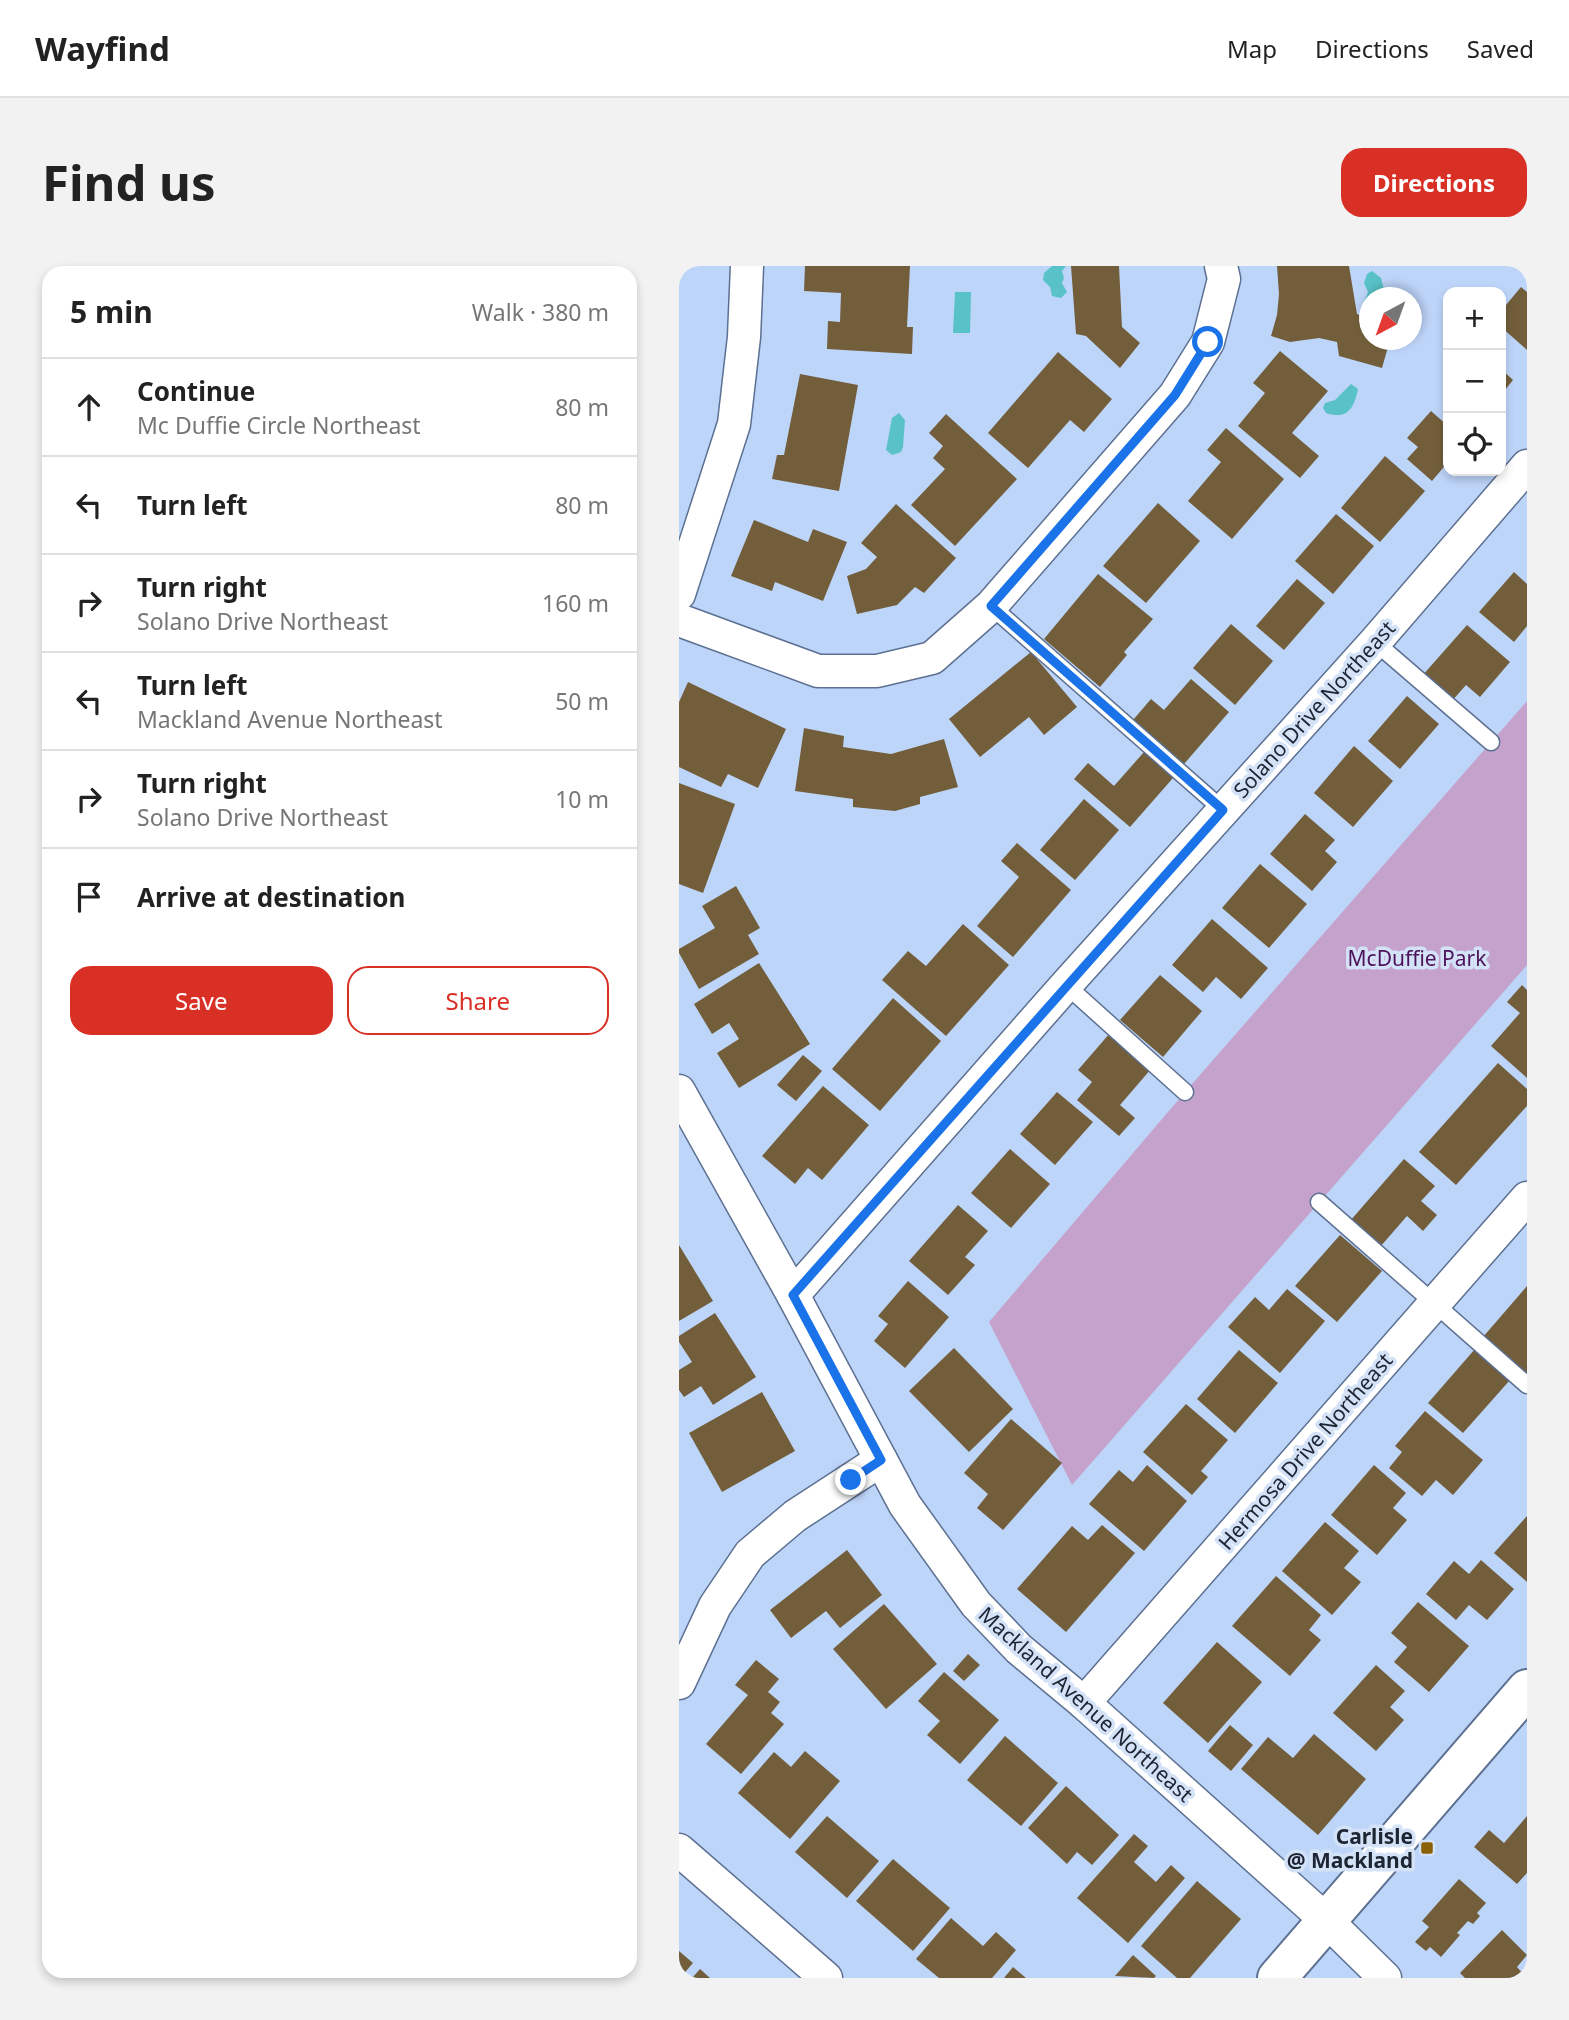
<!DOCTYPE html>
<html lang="en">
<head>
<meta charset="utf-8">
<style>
	body { margin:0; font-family:"Noto Sans",sans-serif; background:#f2f2f2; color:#222 }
	.controls { position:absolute; right:21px; top:21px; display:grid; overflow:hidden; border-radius:14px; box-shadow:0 4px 10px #0003 }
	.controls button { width:63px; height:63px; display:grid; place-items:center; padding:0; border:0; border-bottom:2px solid #e0e0e0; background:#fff; color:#222; font:35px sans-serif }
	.compass { position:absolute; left:680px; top:21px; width:63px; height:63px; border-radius:50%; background:#fff; box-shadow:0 4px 10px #0003; rotate:221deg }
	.stop { position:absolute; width:21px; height:21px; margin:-16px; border:5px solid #1a73e8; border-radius:50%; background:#fff }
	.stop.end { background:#1a73e8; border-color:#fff; box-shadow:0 2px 7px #0008 }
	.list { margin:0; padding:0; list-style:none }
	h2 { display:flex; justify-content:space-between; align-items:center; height:91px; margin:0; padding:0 28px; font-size:30px }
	h2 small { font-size:23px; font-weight:400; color:#767676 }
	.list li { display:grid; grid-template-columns:46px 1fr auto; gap:21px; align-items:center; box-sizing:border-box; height:98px; padding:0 28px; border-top:2px solid #e0e0e0 }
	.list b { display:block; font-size:26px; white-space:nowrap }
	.list p { margin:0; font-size:23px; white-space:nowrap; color:#767676 }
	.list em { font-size:23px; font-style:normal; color:#767676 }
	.actions { display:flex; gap:14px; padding:21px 28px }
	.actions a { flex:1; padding:16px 0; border:2px solid #d93025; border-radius:21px; text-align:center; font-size:24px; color:#d93025 }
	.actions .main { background:#d93025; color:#fff }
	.icon { flex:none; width:38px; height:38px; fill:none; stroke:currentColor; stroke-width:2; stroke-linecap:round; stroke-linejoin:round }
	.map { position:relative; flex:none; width:848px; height:1712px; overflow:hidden; border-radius:21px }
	header { display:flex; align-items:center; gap:42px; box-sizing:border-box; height:98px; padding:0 35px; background:#fff; border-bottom:2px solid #e0e0e0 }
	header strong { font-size:33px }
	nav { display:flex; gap:38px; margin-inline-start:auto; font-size:24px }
	.intro { display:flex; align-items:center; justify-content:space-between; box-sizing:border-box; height:168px; padding:0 42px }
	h1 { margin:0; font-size:49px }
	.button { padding:18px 32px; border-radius:21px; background:#d93025; color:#fff; font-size:24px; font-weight:700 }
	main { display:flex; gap:42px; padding:0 42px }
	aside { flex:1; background:#fff; border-radius:21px; box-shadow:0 4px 10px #0003 }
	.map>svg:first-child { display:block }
</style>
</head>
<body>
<header>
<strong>Wayfind</strong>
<nav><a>Map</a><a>Directions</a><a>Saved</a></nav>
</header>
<div class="intro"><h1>Find us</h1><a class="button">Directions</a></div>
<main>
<aside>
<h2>5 min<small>Walk · 380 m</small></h2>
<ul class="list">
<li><svg class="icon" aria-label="ahead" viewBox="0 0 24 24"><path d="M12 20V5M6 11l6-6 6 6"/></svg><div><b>Continue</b><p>Mc Duffie Circle Northeast</p></div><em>80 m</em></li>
<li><svg class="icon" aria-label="left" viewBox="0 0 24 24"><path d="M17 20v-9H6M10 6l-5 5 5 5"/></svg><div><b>Turn left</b></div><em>80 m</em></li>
<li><svg class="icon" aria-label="right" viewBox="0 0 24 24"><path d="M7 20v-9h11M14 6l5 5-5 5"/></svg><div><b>Turn right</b><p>Solano Drive Northeast</p></div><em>160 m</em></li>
<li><svg class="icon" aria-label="left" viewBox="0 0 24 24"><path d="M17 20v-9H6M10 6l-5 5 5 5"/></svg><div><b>Turn left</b><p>Mackland Avenue Northeast</p></div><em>50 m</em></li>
<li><svg class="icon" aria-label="right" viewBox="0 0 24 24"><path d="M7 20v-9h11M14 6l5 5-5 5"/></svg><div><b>Turn right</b><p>Solano Drive Northeast</p></div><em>10 m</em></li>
<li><svg class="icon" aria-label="arrive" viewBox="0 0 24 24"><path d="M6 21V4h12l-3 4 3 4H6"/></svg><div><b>Arrive at destination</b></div></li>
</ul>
<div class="actions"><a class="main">Save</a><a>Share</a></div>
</aside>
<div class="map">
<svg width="848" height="1712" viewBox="0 0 848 1712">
	<rect width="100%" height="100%" fill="#bed5fa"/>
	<path fill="#c4a2cb" d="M 848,435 L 848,699 L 393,1219 L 310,1056 L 506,826 Z"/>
	<g fill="#59c1c8">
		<path d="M 373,0 L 387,0 L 383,5 L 385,12 L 383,17 L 388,26 L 382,32 L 373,30 L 371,21 L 364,14 L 365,7 Z"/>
		<path d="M 693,5 L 702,12 L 707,31 L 690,32 L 690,48 C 681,40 686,35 689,26 L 685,17 L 688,8 Z"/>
		<path d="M 276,26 L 292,26 L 291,67 L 274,67 Z"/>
		<path d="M 672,118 L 679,123 C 675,143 668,154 647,147 L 644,142 L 646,137 L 656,134 Z"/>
		<path d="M 220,147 L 226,154 L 224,181 L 222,186 L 213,189 L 207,184 L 213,152 Z"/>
	</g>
	<g fill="#725e3a">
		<path d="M 126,0 L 231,0 L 228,61 L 234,61 L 233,88 L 148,83 L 149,55 L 161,56 L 162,27 L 125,25 Z"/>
		<path d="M 392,0 L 440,0 L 443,61 L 461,77 L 441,102 L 407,70 L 397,68 Z"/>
		<path d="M 598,0 L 670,0 L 678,48 L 690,52 L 690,74 L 711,74 L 703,102 L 660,90 L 658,76 L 640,72 L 611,76 L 592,70 L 598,49 L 600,28 Z"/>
		<path d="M 842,21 L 848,26 L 848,84 L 822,61 L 822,45 Z"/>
		<path d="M 601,85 L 649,125 L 613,167 L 640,190 L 621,212 L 559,160 L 586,127 L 574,117 Z"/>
		<path d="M 379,86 L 433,133 L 405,166 L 391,154 L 349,202 L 309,167 Z"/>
		<path d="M 822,103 L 834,114 L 822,129 Z"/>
		<path d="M 121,108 L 179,119 L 160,225 L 93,213 L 98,189 L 105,189 Z"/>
		<path d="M 752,145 L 769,160 L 769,196 L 753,215 L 728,193 L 739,181 L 728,172 Z"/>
		<path d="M 267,148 L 338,213 L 276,280 L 232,239 L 266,203 L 254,192 L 264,180 L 250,167 Z"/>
		<path d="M 547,162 L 605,213 L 553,273 L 509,235 L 542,196 L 528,184 Z"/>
		<path d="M 706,190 L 746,225 L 701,276 L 662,242 Z"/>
		<path d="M 479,237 L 521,275 L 467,337 L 424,300 Z"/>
		<path d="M 217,238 L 277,292 L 245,327 L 236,321 L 218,339 L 178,348 L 168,310 L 187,303 L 198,291 L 182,277 Z"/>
		<path d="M 657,248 L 695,280 L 654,328 L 616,295 Z"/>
		<path d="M 75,254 L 129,276 L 134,263 L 168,276 L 144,335 L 96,316 L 93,325 L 52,310 Z"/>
		<path d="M 835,306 L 848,318 L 848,360 L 835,376 L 800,346 Z"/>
		<path d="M 419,308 L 474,353 L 445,386 L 448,389 L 421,421 L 365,373 Z"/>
		<path d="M 618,313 L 646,337 L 605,384 L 577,360 Z"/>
		<path d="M 552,358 L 594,395 L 556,439 L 514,402 Z"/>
		<path d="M 788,359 L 831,396 L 801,431 L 787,419 L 772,436 L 743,410 Z"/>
		<path d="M 352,386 L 398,441 L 365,469 L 350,451 L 301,491 L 270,453 Z"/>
		<path d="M 512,413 L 550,446 L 505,498 L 454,454 L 472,433 L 485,444 Z"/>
		<path d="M 9,416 L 107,463 L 79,522 L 49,508 L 42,521 L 0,501 L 0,436 Z"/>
		<path d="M 728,430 L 760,458 L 721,503 L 689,475 Z"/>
		<path d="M 125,462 L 165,470 L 164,481 L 212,488 L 265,473 L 279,521 L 241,531 L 241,538 L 216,545 L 174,541 L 174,533 L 116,525 Z"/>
		<path d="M 675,480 L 714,515 L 674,561 L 635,527 Z"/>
		<path d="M 465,486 L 494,512 L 451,561 L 395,513 L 409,497 L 435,520 Z"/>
		<path d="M 0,517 L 56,538 L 24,627 L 0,618 Z"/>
		<path d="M 405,533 L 440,564 L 396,614 L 361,584 Z"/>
		<path d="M 626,548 L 656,574 L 646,585 L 658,596 L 633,625 L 591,588 Z"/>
		<path d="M 338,577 L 392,624 L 334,691 L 298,660 L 340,611 L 322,595 Z"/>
		<path d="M 581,598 L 628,638 L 590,682 L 543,642 Z"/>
		<path d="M 57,620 L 81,662 L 69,669 L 80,688 L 20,723 L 0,687 L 0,683 L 36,662 L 23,640 Z"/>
		<path d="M 533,653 L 589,702 L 562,733 L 537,711 L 524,726 L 493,699 Z"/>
		<path d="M 284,658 L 330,699 L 267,770 L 203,714 L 229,685 L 247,700 Z"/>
		<path d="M 80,697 L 131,778 L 60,822 L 38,787 L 60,773 L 50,757 L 33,768 L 15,738 Z"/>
		<path d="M 481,709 L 523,745 L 484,791 L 441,754 Z"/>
		<path d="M 843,719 L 848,724 L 848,812 L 812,780 L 841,747 L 828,736 Z"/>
		<path d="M 214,732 L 262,775 L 201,845 L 153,803 Z"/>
		<path d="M 431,767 L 472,803 L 441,839 L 456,852 L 440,870 L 398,834 L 413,816 L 399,804 Z"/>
		<path d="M 124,789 L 143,805 L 117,835 L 98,819 Z"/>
		<path d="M 819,797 L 848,823 L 848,840 L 777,919 L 740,886 Z"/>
		<path d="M 144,820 L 190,859 L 143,914 L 129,902 L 116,918 L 83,890 Z"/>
		<path d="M 378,826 L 414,856 L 376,899 L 341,868 Z"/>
		<path d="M 331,883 L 371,918 L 332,962 L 292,927 Z"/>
		<path d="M 725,893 L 756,920 L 742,935 L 758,949 L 744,965 L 728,950 L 701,981 L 671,955 Z"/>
		<path d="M 279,939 L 309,965 L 286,991 L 296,999 L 269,1029 L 230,995 Z"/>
		<path d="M 661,969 L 703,1005 L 658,1056 L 616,1020 Z"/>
		<path d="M 0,979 L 34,1035 L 0,1055 Z"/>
		<path d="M 229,1015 L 270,1051 L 226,1102 L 195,1075 L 209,1058 L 199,1050 Z"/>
		<path d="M 848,1020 L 848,1110 L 804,1071 Z"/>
		<path d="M 608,1023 L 646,1055 L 601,1107 L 549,1061 L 576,1031 L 590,1044 Z"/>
		<path d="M 36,1047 L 77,1111 L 34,1139 L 22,1120 L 5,1131 L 0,1124 L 0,1104 L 13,1096 L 0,1076 L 0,1070 Z"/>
		<path d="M 275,1082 L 334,1143 L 290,1186 L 230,1125 Z"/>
		<path d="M 796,1083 L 831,1114 L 784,1167 L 749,1137 Z"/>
		<path d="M 560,1084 L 599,1117 L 556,1167 L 518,1133 Z"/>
		<path d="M 83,1126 L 116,1185 L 43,1226 L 10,1167 Z"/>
		<path d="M 507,1138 L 549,1174 L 522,1205 L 529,1211 L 513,1229 L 464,1186 Z"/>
		<path d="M 746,1145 L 804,1194 L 774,1229 L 757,1214 L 743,1230 L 710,1202 L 723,1186 L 716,1180 Z"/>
		<path d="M 332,1153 L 383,1197 L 324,1264 L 298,1242 L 309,1228 L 285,1207 Z"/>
		<path d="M 468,1199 L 508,1235 L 465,1285 L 410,1238 L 440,1204 L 454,1216 Z"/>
		<path d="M 695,1199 L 727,1227 L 714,1242 L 728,1254 L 698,1289 L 652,1249 Z"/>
		<path d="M 848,1250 L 848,1316 L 815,1287 Z"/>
		<path d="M 646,1256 L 680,1285 L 665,1302 L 682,1316 L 653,1349 L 603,1305 Z"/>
		<path d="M 423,1259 L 456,1287 L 387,1366 L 338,1323 L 393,1260 L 409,1274 Z"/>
		<path d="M 168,1284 L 203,1329 L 161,1362 L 147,1345 L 112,1372 L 91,1344 Z"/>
		<path d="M 802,1294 L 835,1323 L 808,1354 L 790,1339 L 777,1354 L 747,1328 L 775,1295 L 790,1308 Z"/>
		<path d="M 597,1310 L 642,1349 L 630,1364 L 642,1374 L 611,1410 L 553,1360 Z"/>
		<path d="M 739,1336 L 790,1380 L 750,1426 L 715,1396 L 728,1381 L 712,1367 Z"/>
		<path d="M 205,1338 L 258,1398 L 207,1443 L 154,1383 Z"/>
		<path d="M 538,1376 L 583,1416 L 529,1477 L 484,1437 Z"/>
		<path d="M 289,1388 L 301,1399 L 285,1415 L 274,1405 Z"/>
		<path d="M 77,1394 L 100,1413 L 89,1426 L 101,1436 L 92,1447 L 105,1458 L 62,1508 L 27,1478 L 69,1429 L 56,1419 Z"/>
		<path d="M 697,1399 L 726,1425 L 711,1441 L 725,1454 L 697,1485 L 654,1447 Z"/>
		<path d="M 265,1406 L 320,1454 L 281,1498 L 248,1469 L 261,1455 L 239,1435 Z"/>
		<path d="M 551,1459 L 574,1479 L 552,1505 L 529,1485 Z"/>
		<path d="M 635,1468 L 687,1513 L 639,1569 L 562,1503 L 589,1471 L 614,1492 Z"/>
		<path d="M 326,1470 L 379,1517 L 342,1560 L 288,1514 Z"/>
		<path d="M 126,1485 L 161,1515 L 111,1573 L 59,1527 L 95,1486 L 112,1501 Z"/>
		<path d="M 387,1520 L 440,1569 L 413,1599 L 398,1586 L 388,1598 L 349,1562 Z"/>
		<path d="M 148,1550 L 200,1595 L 168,1632 L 116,1586 Z"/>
		<path d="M 848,1550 L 848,1607 L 838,1618 L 795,1581 L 810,1564 L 825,1577 Z"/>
		<path d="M 455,1568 L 469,1580 L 455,1596 L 477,1616 L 492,1599 L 506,1612 L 449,1677 L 398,1632 Z"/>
		<path d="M 214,1593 L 271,1642 L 234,1685 L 177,1635 Z"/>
		<path d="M 780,1613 L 807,1637 L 798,1647 L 801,1650 L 794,1658 L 789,1655 L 778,1667 L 781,1669 L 762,1691 L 751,1681 L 747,1685 L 736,1676 L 750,1661 L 743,1655 Z"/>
		<path d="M 518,1615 L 562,1653 L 511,1712 L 498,1712 L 462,1680 Z"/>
		<path d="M 272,1652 L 304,1680 L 317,1666 L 337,1684 L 313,1712 L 260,1712 L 237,1693 Z"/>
		<path d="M 823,1664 L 848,1689 L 838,1701 L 848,1712 L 786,1712 L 781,1707 Z"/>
		<path d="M 0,1685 L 14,1697 L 1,1712 L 0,1712 Z"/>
		<path d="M 454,1689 L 477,1710 L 475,1712 L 436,1710 Z"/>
		<path d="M 334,1701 L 347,1712 L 325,1712 Z"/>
		<path d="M 21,1703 L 31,1712 L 13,1712 Z"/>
	</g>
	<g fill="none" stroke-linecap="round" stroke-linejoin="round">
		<defs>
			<g id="service">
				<path d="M 312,340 L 544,544"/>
				<path d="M 696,376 L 812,476"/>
				<path d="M 387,719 L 506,826"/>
				<path d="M 640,936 L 848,1119"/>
			</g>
			<g id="minor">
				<path d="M 0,328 L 55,158 L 65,71 L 68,0"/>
				<path d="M 0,354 L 139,405 L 198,405 L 253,392 L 312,340 L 496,129 L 529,76 L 545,13 L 542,0"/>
				<path d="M 0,825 L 114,1029 L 226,1239 L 297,1338 L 340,1383 L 405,1437 L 647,1654 L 706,1712"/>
				<path d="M 114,1029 L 387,719 L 696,376 L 848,200"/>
				<path d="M 0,1417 L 36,1340 L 71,1288 L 116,1250 L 202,1194"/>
				<path d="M 405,1437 L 848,932"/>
				<path d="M 0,1584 L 147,1712"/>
			</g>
			<path id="secondary" d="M 598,1712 L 848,1423"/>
		</defs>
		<use href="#service" stroke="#5c7091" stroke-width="19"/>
		<use href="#minor" stroke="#5c7091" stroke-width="35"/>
		<use href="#secondary" stroke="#5c7091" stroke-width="42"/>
		<use href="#service" stroke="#fff" stroke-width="16"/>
		<use href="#minor" stroke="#fff" stroke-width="32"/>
		<use href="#secondary" stroke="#fff" stroke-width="38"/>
	</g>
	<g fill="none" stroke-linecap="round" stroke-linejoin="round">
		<path stroke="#1a73e8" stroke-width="9" d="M 172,1214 L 202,1194 L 114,1029 L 544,544 L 312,340 L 496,129 L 529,76"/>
	</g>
	<rect fill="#896100" stroke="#d4e2f8" stroke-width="2.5" x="741" y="1575" width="14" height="14" rx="3.5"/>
	<g text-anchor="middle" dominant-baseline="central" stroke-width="7" stroke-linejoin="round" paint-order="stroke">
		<g font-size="21" fill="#1d2533" stroke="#d4e2f8">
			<text transform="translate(635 443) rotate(-48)">Solano Drive Northeast</text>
			<text transform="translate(626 1185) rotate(-49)">Hermosa Drive Northeast</text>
			<text transform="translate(407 1438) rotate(42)">Mackland Avenue Northeast</text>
		</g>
		<g font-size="21" fill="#4d1258" stroke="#d4e2f8">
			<text x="738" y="692">McDuffie Park</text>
		</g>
		<g font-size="21" font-weight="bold" fill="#1d2533" stroke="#d4e2f8" text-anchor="end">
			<text x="734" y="1570">Carlisle<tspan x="734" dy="24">@ Mackland</tspan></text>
		</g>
	</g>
</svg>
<div class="controls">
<button>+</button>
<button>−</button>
<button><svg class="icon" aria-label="locate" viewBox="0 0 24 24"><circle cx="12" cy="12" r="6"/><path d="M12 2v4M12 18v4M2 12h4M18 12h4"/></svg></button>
</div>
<svg class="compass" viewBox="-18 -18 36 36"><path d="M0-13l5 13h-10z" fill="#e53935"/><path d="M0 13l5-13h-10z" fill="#767676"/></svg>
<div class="stop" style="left:529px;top:76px"></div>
<div class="stop end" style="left:172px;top:1214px"></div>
</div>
</main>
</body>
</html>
